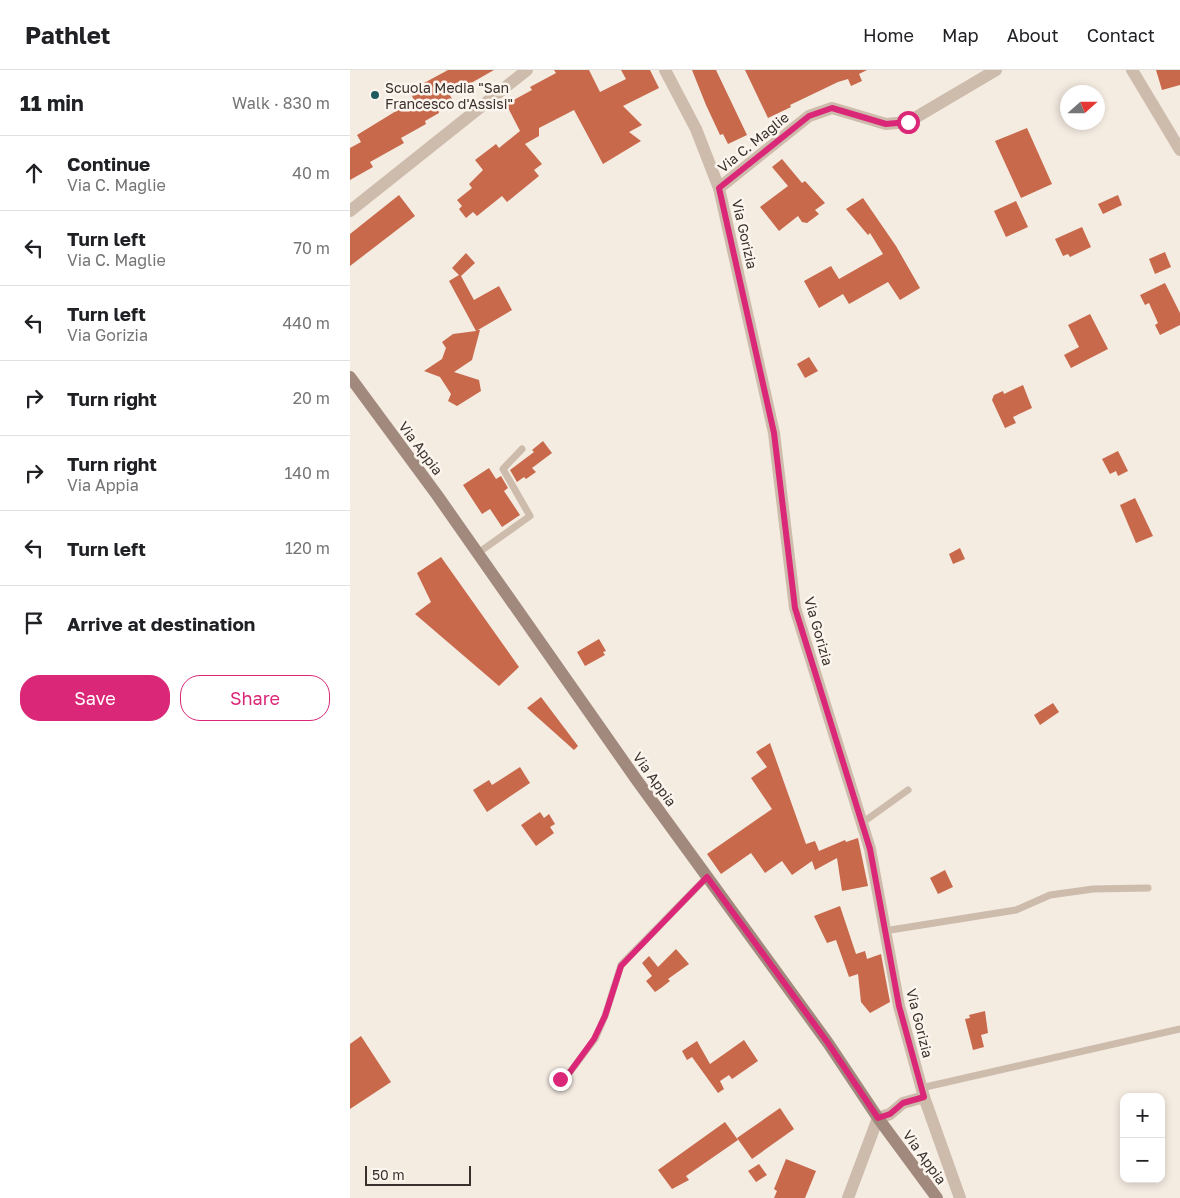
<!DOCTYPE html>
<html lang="en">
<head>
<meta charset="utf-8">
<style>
	body { margin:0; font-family:"Golos Text",sans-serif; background:#f6f6f6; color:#202124 }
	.controls { position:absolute; right:15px; bottom:15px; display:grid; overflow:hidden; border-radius:10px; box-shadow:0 2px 8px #0003 }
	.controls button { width:45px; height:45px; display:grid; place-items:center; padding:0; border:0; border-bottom:1px solid #e0e0e0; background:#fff; color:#202124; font:25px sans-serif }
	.compass { position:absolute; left:710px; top:15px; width:45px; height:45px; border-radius:50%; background:#fff; box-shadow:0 2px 8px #0003; rotate:69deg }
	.scale { position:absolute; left:15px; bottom:12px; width:106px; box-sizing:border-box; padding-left:5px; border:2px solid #3b302b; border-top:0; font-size:14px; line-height:18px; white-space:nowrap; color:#3b302b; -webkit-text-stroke:4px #fbf5ee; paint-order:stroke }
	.stop { position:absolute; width:15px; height:15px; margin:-11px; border:4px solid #db2777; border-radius:50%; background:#fff }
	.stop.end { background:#db2777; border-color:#fff; box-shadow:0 1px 5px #0008 }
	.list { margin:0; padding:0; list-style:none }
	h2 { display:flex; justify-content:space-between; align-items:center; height:65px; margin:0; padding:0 20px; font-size:21px }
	h2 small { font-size:16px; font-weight:400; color:#757577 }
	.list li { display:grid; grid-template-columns:32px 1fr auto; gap:15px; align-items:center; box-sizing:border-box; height:75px; padding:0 20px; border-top:1px solid #e0e0e0 }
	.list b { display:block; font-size:19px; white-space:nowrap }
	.list p { margin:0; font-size:16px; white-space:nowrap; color:#757577 }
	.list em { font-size:16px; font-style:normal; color:#757577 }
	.actions { display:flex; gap:10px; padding:15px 20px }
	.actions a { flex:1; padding:11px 0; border:1px solid #db2777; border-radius:20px; text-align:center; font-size:18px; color:#db2777 }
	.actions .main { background:#db2777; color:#fff }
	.icon { flex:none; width:28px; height:28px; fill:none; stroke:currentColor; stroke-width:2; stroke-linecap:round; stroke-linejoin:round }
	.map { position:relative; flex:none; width:830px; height:1128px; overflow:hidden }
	header { display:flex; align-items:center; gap:30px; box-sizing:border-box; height:70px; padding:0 25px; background:#fff; border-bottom:1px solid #e0e0e0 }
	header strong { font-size:24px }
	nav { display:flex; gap:28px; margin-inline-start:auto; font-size:18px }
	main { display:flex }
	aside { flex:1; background:#fff }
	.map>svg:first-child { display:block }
</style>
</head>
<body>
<header>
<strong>Pathlet</strong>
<nav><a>Home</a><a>Map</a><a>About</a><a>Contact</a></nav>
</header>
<main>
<aside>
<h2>11 min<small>Walk · 830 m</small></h2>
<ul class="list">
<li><svg class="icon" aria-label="ahead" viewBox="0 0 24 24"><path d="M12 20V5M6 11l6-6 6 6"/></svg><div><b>Continue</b><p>Via C. Maglie</p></div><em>40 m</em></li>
<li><svg class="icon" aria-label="left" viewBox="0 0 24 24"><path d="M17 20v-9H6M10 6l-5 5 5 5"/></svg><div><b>Turn left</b><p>Via C. Maglie</p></div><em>70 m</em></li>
<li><svg class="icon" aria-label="left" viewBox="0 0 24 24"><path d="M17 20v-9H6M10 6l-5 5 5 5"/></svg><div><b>Turn left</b><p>Via Gorizia</p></div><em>440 m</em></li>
<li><svg class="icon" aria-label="right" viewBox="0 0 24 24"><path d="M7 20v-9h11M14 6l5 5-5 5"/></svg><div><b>Turn right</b></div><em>20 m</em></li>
<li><svg class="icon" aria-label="right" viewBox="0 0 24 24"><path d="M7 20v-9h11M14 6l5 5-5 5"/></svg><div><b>Turn right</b><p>Via Appia</p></div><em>140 m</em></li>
<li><svg class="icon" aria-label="left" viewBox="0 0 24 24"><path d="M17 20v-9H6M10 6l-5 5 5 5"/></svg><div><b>Turn left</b></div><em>120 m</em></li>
<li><svg class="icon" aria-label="arrive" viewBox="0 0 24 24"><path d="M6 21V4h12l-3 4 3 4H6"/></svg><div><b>Arrive at destination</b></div></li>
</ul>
<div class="actions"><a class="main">Save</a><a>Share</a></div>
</aside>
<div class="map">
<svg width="830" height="1128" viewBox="0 0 830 1128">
	<rect width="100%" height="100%" fill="#f4ebe1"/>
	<g fill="#c8694b">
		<path d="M 98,0 L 144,0 L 100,25 L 103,31 L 88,40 L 89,43 L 75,51 L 76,54 L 51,68 L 54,73 L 20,92 L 23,97 L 0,110 L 0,78 L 11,72 L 7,65 L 64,30 L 62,26 L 77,18 L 74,13 Z"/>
		<path d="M 204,0 L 239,0 L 250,22 L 276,9 L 271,0 L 300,0 L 309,18 L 273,36 L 292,55 L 279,62 L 291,71 L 253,94 L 224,40 L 189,58 L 189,66 L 175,74 L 192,94 L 184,100 L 189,106 L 157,132 L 152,126 L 127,146 L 123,142 L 116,148 L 109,139 L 112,136 L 107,130 L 122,118 L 119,114 L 133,100 L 125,90 L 146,74 L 149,78 L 170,61 L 156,34 L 182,20 L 180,17 L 206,3 Z"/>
		<path d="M 342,0 L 366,0 L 397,65 L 378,74 L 373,64 L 370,65 L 356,35 Z"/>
		<path d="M 395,0 L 517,0 L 509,4 L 512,11 L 501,16 L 498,9 L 488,12 L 440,35 L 441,37 L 418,48 Z"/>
		<path d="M 806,0 L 830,0 L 830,15 L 812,20 Z"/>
		<path d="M 677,58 L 702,114 L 671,128 L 645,71 Z"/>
		<path d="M 432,89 L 452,113 L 455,111 L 475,133 L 465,140 L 469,144 L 457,153 L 452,152 L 448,146 L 429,161 L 410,137 L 438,116 L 422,97 Z"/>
		<path d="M 49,125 L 65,146 L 0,196 L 0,164 Z"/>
		<path d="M 768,125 L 772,135 L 753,144 L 748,134 Z"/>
		<path d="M 513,128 L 546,176 L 570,218 L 550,230 L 538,212 L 499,234 L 493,224 L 469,238 L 454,211 L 481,196 L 489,209 L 533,184 L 520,163 L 518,165 L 496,139 Z"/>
		<path d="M 666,131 L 678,157 L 656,167 L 644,141 Z"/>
		<path d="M 732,157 L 741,177 L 720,187 L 718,184 L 713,186 L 705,169 Z"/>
		<path d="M 815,182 L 821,197 L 805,204 L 799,189 Z"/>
		<path d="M 116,183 L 125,193 L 111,206 L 124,230 L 149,216 L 162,240 L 128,260 L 130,260 L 122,290 L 104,302 L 129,310 L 131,321 L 107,336 L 98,331 L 101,324 L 90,307 L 74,301 L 92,289 L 96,278 L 92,272 L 103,264 L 126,261 L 99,211 L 109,205 L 102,198 Z"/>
		<path d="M 815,213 L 830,243 L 830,255 L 810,265 L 805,255 L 808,253 L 799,233 L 795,235 L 790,225 Z"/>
		<path d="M 740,244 L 758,279 L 721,298 L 714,285 L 729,277 L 718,255 Z"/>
		<path d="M 459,287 L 468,301 L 455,308 L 447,294 Z"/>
		<path d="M 673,315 L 682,338 L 663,347 L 666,353 L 655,358 L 642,330 L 644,325 L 653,321 L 654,324 Z"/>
		<path d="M 193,371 L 202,383 L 182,398 L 186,402 L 176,409 L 174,407 L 167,412 L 160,400 L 184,382 L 182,380 Z"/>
		<path d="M 768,381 L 778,401 L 768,406 L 766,401 L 760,404 L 752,389 Z"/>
		<path d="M 139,398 L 146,409 L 151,406 L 158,418 L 154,421 L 170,445 L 152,457 L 140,439 L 132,444 L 113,415 Z"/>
		<path d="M 785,428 L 803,466 L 786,473 L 770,435 Z"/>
		<path d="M 610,478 L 615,489 L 603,494 L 599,484 Z"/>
		<path d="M 91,487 L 169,597 L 149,616 L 65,544 L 81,532 L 67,503 Z"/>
		<path d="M 249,569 L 256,581 L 253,582 L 255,585 L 235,596 L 227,582 Z"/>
		<path d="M 191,627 L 228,676 L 224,680 L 177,638 Z"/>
		<path d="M 703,633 L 709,642 L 690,655 L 684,645 Z"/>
		<path d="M 420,673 L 456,774 L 465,771 L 469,781 L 495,770 L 496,772 L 508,768 L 518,816 L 492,821 L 487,788 L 465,800 L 462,791 L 442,805 L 432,791 L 415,803 L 401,783 L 371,804 L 357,784 L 422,739 L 401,708 L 417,697 L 406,682 Z"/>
		<path d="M 170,697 L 180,713 L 137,742 L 123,720 L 139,710 L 142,715 Z"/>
		<path d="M 190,742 L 194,748 L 199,744 L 205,754 L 200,757 L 204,763 L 186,776 L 171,755 Z"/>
		<path d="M 595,800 L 603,817 L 588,824 L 580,808 Z"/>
		<path d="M 490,836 L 506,884 L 515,881 L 517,889 L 531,884 L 540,932 L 520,943 L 511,932 L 508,904 L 499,907 L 486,870 L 477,873 L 464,846 Z"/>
		<path d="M 326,879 L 339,894 L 318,909 L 320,911 L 311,918 L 305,922 L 296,911 L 302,906 L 292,893 L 299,886 L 308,897 Z"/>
		<path d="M 635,941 L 638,963 L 631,965 L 634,977 L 623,980 L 615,949 L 620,948 L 619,945 Z"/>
		<path d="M 11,966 L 41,1012 L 0,1039 L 0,974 Z"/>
		<path d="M 394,970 L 408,991 L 382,1009 L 379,1005 L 370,1011 L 374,1019 L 368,1023 L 342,987 L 337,990 L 332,981 L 347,971 L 360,994 Z"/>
		<path d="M 430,1038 L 444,1059 L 402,1089 L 387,1068 Z"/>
		<path d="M 375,1052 L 388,1070 L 336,1106 L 339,1110 L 322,1119 L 308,1100 Z"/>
		<path d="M 436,1089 L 466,1101 L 455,1128 L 424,1128 L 427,1121 L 424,1119 Z"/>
		<path d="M 409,1094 L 417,1105 L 406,1112 L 398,1101 Z"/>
	</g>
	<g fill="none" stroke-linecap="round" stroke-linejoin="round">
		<g stroke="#cdbbac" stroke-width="7">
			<path d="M 128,483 L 180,446 L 153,399 L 172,379"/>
			<path d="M 512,753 L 558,720"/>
			<path d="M 534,861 L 666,840 L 700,825 L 743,819 L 798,818"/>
			<path d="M 207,1013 L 220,1002 L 245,969 L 255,946 L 271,895 L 357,807"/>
			<path d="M 571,1018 L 830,959"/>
		</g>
		<g stroke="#cdbbac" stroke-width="12">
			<path d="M 315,0 L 346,59 L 369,118 L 424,363 L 445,538 L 520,779 L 549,936 L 574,1027 L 610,1128"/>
			<path d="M 782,0 L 830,80"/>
			<path d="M 369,118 L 459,46 L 482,38 L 536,54 L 558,52 L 646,0"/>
			<path d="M 0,141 L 177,0"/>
			<path d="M 498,1128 L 528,1048 L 540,1044 L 553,1033 L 574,1027"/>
		</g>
		<path stroke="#a18a7d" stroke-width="12" d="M 0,307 L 87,425 L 286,709 L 478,973 L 528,1048 L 587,1128"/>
	</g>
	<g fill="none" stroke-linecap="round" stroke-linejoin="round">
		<path stroke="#db2777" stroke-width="6" d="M 210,1009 L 220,1002 L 244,969 L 255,946 L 271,896 L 357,807 L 478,973 L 528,1048 L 540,1044 L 553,1033 L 574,1027 L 549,936 L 520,779 L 445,538 L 424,363 L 369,118 L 459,46 L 482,38 L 536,54 L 558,52"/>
	</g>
	<circle fill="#1f5a5e" stroke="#fbf5ee" stroke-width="2" cx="25" cy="25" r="5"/>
	<g text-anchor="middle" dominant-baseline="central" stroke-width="5" stroke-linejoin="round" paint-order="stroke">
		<g font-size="14" fill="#3b302b" stroke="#fbf5ee" text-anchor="start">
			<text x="35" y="17">Scuola Media "San<tspan x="35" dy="16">Francesco d'Assisi"</tspan></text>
		</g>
		<g font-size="14" fill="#3b302b" stroke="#fbf5ee">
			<text transform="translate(403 72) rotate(-39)">Via C. Maglie</text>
			<text transform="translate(395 164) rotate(77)">Via Gorizia</text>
			<text transform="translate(71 378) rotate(53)">Via Appia</text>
			<text transform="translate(469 561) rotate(74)">Via Gorizia</text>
			<text transform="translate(305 709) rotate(54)">Via Appia</text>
			<text transform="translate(570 953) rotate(76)">Via Gorizia</text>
			<text transform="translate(575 1087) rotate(54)">Via Appia</text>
		</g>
	</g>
</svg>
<div class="controls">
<button>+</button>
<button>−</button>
</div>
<svg class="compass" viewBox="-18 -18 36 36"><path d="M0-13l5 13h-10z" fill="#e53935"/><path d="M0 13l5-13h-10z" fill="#757577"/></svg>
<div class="scale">50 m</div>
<div class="stop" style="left:558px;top:52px"></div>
<div class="stop end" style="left:210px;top:1009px"></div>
</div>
</main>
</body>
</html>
